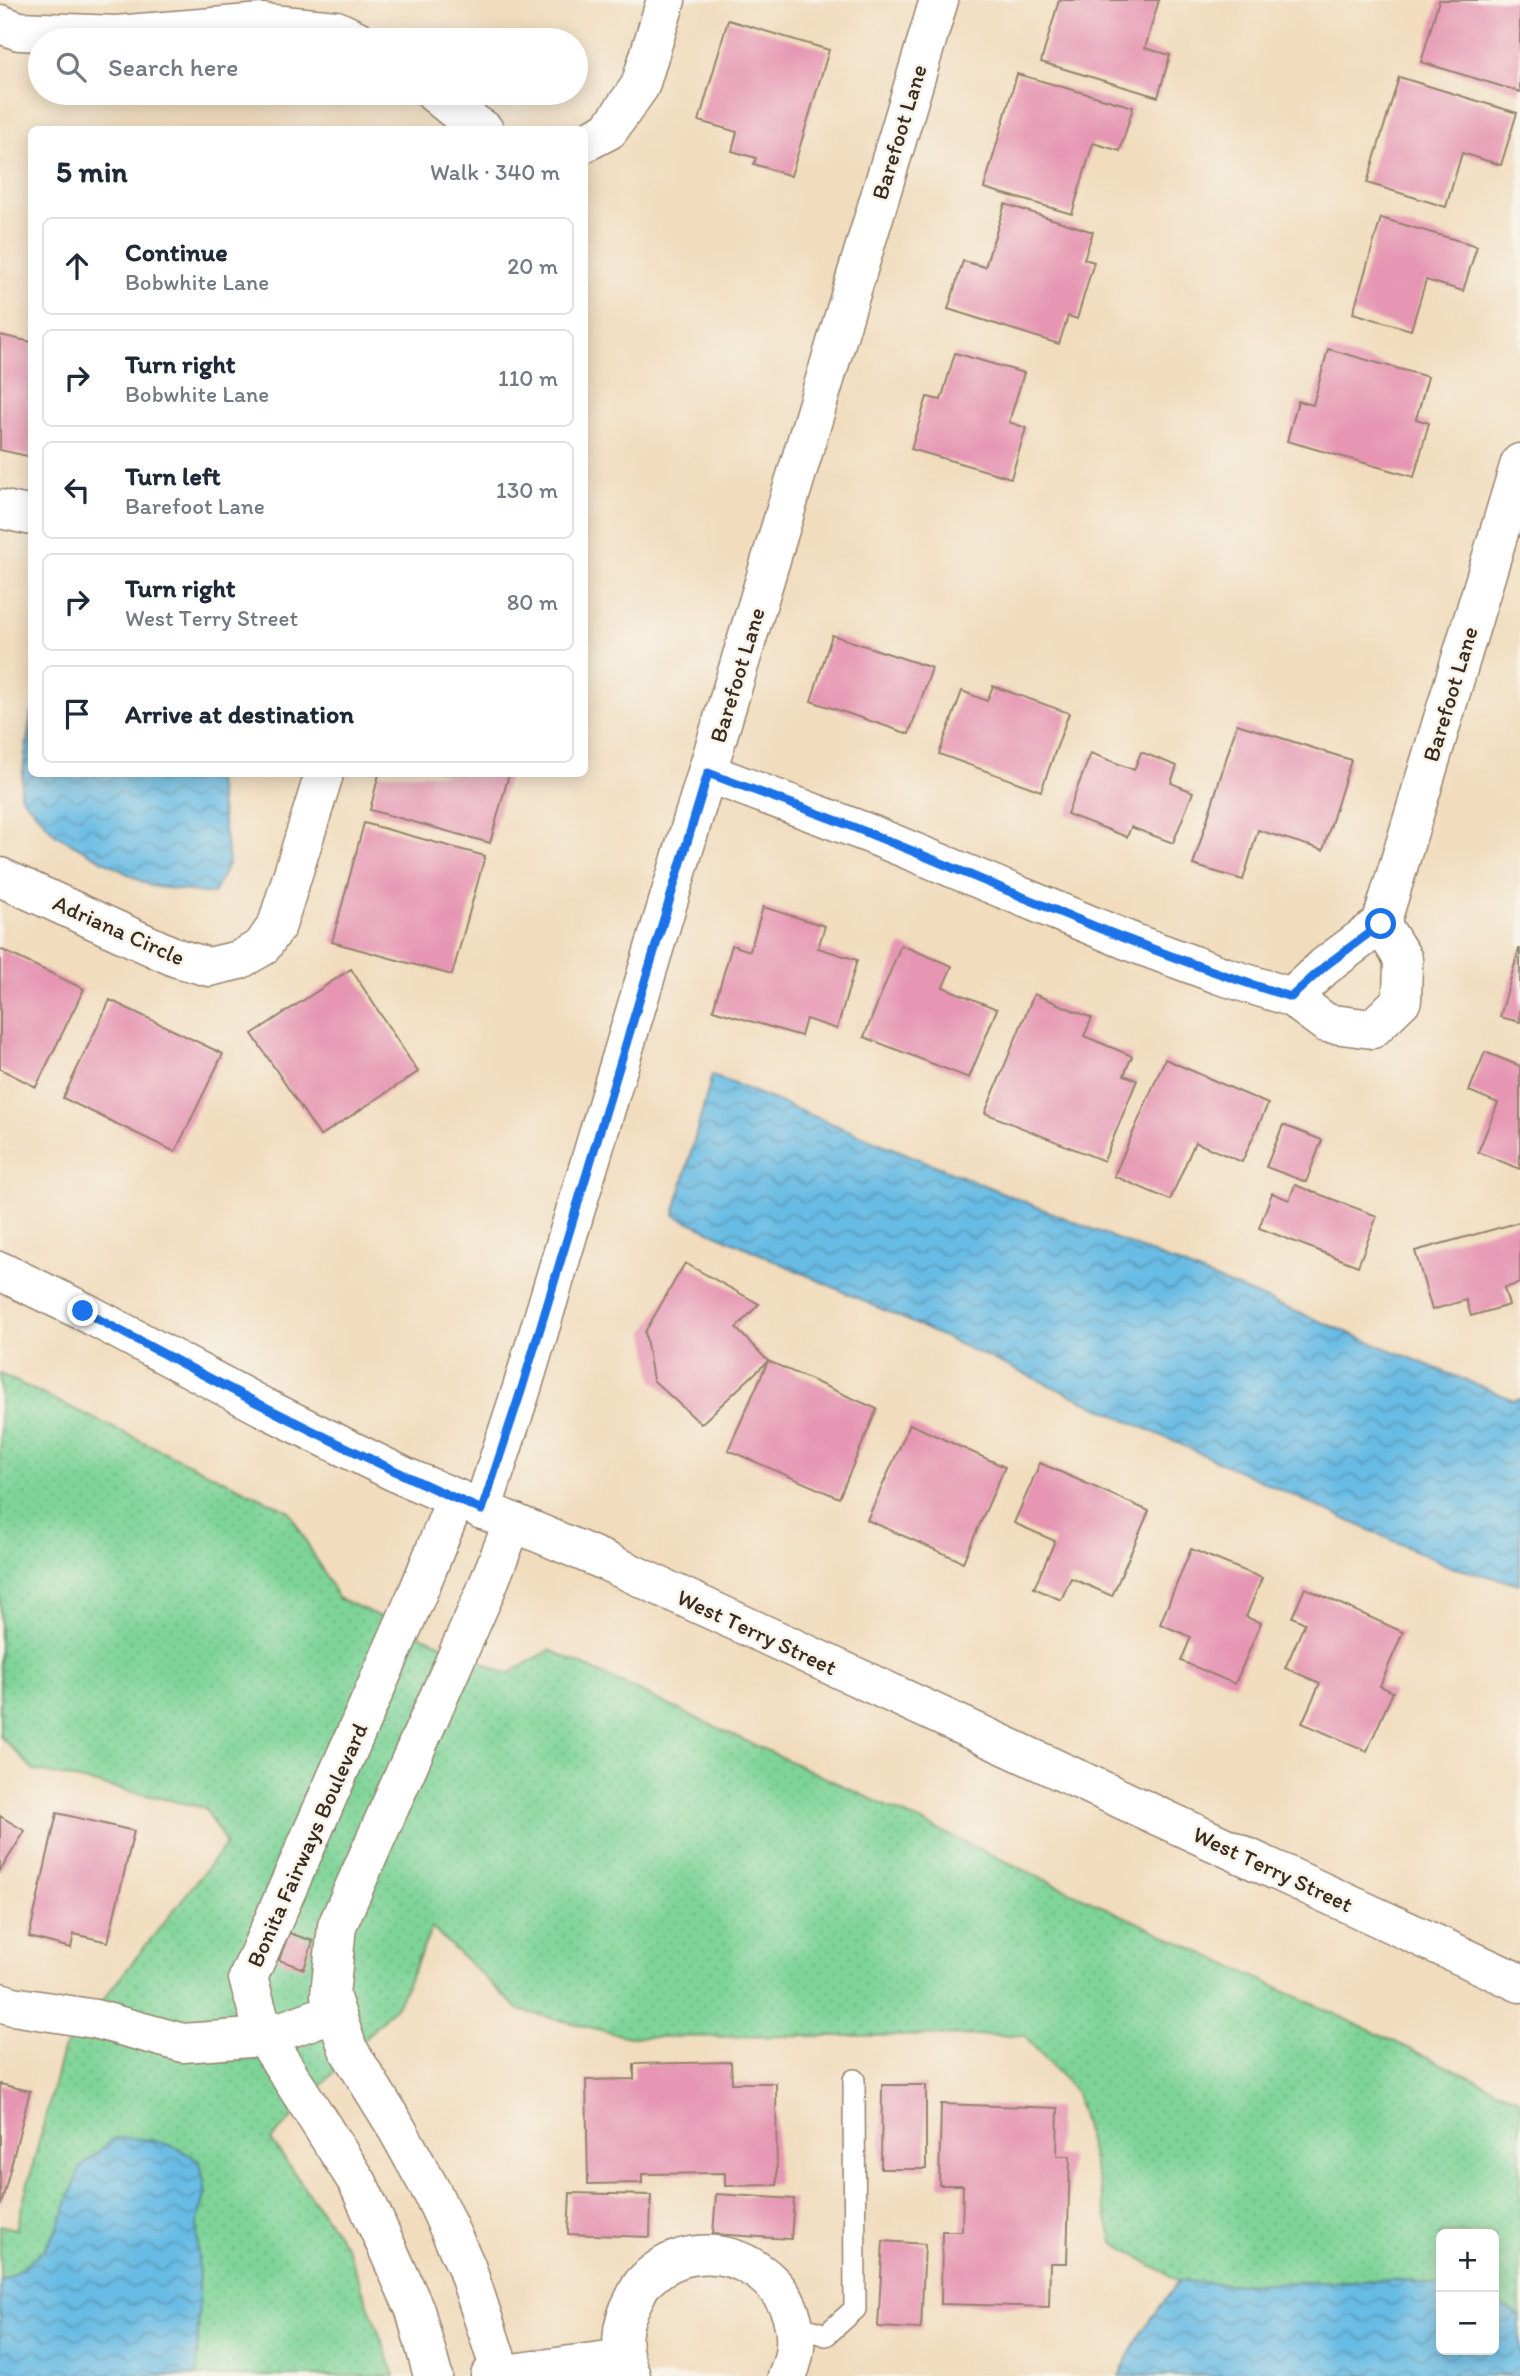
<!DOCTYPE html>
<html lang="en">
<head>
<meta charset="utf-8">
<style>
	body { margin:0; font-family:Itim,sans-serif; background:#f6f6f7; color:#1f2937 }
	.controls { position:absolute; right:21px; bottom:21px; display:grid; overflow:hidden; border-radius:10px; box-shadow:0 4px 18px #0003 }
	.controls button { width:63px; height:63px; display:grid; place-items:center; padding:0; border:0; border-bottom:2px solid #e0e1e3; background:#fff; color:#1f2937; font:35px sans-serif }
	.stop { position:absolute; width:21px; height:21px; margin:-16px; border:5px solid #1a73e8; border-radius:50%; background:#fff }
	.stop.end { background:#1a73e8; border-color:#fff; box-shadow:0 2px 7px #0008 }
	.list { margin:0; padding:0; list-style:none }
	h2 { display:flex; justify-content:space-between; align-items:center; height:91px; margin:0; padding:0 28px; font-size:30px }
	h2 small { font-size:23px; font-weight:400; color:#747a83 }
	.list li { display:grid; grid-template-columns:46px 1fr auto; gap:21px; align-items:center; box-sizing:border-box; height:98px; margin:0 14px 14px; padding:0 14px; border:2px solid #e0e1e3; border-radius:10px }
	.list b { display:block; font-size:26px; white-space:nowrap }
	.list p { margin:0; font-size:23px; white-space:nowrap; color:#747a83 }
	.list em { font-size:23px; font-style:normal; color:#747a83 }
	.icon { flex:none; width:38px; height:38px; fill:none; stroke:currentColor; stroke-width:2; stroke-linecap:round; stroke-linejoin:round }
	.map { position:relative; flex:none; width:1520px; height:2376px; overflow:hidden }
	.search { position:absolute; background:#fff; box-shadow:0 4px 18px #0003; left:28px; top:28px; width:560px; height:77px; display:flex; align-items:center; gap:18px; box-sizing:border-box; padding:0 24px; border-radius:38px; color:#747a83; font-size:26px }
	.panel { position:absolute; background:#fff; box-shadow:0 4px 18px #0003; left:28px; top:126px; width:560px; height:651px; border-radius:10px }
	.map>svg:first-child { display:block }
</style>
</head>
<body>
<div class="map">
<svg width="1520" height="2376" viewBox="0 0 1520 2376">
	<defs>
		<pattern id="grass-dots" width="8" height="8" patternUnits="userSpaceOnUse" patternTransform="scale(1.75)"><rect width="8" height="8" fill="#7ed498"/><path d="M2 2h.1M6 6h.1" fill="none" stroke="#6eb683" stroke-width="1.8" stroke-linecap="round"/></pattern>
		<pattern id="water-waves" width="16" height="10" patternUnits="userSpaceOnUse" patternTransform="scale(1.75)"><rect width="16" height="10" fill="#68bbe4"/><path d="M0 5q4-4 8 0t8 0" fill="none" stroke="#5798b8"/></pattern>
	</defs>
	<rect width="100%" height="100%" fill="#f7f3e8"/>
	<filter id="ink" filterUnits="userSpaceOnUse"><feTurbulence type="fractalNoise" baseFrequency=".0143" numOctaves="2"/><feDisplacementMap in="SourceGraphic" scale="14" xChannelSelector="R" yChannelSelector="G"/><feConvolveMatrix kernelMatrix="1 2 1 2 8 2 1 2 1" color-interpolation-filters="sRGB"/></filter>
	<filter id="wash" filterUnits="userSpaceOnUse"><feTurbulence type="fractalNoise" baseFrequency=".00686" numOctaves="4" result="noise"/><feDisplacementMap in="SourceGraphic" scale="28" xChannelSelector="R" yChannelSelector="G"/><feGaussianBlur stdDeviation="1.57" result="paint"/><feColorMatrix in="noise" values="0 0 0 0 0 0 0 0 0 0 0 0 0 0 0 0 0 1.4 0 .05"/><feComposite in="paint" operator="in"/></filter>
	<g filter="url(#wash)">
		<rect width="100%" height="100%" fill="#f1dcbd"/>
		<path fill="url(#grass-dots)" stroke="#5c7f5b" stroke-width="2" d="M 0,1374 L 289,1511 L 338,1598 L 508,1674 L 550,1650 L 1520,2100 L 1520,2317 L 1494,2300 L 1494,2234 L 1441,2234 L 1441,2286 L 1404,2280 L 1228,2284 L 1179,2281 L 1113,2242 L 1076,2092 L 1023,2035 L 629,2037 L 519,2010 L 432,1928 L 399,2002 L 271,2140 L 347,2248 L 395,2376 L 0,2376 L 0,2225 L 16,2229 L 63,2050 L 226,1844 L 205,1808 L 34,1770 L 0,1736 Z"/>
		<g fill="url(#water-waves)" stroke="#527281" stroke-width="2">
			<path d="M 31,712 L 32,774 L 216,774 L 229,862 L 213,894 L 150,886 L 56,835 L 20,795 Z"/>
			<path d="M 712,1075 L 1514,1400 L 1520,1399 L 1520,1584 L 1451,1567 L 674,1215 Z"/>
			<path d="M 115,2138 C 149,2138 172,2141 200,2162 L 206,2192 L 197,2225 L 199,2287 L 197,2376 L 0,2376 L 0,2280 L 11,2276 L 45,2249 L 58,2227 L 81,2166 Z"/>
			<path d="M 1404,2280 L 1441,2286 L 1441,2350 L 1494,2350 L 1494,2300 L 1520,2317 L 1520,2376 L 1119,2376 L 1141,2333 L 1179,2281 L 1228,2284 Z"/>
		</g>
		<g id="blocks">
			<g fill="#e695b2">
				<path d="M 1059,0 L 1159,0 L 1145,48 L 1170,55 L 1158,97 L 1041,62 Z"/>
				<path d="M 1439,0 L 1520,0 L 1520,92 L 1421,62 Z"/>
				<path d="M 728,20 L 829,50 L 791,176 L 754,164 L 756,158 L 732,151 L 737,132 L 699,121 Z"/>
				<path d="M 1017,74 L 1133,107 L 1120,151 L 1093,143 L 1072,214 L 984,188 Z"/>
				<path d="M 1399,77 L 1517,113 L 1501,165 L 1462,153 L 1446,207 L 1367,183 Z"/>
				<path d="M 1005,204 L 1093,232 L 1084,259 L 1094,262 L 1077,319 L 1068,316 L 1059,344 L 948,309 L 963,261 L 985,267 Z"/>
				<path d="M 1381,218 L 1477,246 L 1463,291 L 1426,280 L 1411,330 L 1353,313 Z"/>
				<path d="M 0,335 L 32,342 L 32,457 L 0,450 Z"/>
				<path d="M 1328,349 L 1428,377 L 1416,419 L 1429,423 L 1414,477 L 1287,441 L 1298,401 L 1313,405 Z"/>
				<path d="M 955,353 L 1024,373 L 1009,422 L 1026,428 L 1011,478 L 911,449 L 927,397 L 941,400 Z"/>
				<path d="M 832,635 L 932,668 L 909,734 L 811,701 Z"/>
				<path d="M 993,686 L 1069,713 L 1041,791 L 939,754 L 962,691 L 987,701 Z"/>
				<path d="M 1237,724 L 1351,760 L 1323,850 L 1258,830 L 1243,880 L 1193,865 Z"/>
				<path d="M 1141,752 L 1177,766 L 1171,783 L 1193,792 L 1173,843 L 1131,827 L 1127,837 L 1067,814 L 1091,753 L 1134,770 Z"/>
				<path d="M 379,774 L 509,774 L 490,843 L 370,810 Z"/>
				<path d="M 364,823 L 485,856 L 452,975 L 332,942 Z"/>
				<path d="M 763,907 L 825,926 L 818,948 L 857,960 L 837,1029 L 806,1019 L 801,1036 L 713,1010 L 732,945 L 750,951 Z"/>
				<path d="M 901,945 L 952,966 L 943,987 L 997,1009 L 969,1078 L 864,1037 Z"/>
				<path d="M 0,949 L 84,989 L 36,1087 L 0,1069 Z"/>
				<path d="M 1519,949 L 1520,949 L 1520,1022 L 1500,1017 Z"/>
				<path d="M 351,969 L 418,1072 L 320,1136 L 252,1034 Z"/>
				<path d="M 1034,994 L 1092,1018 L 1084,1036 L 1132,1056 L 1124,1075 L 1137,1080 L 1104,1161 L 985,1113 Z"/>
				<path d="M 110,1000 L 223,1054 L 175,1152 L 63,1098 Z"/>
				<path d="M 1485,1052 L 1520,1066 L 1520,1169 L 1478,1152 L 1498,1103 L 1469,1091 Z"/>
				<path d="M 1165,1059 L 1268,1104 L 1242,1162 L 1195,1142 L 1170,1200 L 1114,1176 Z"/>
				<path d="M 1283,1125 L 1322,1140 L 1306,1182 L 1266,1167 Z"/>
				<path d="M 1295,1185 L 1377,1216 L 1358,1266 L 1259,1228 L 1272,1193 L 1289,1200 Z"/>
				<path d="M 1520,1222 L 1520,1283 L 1504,1288 L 1509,1305 L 1471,1316 L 1466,1300 L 1432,1310 L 1415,1251 Z"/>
				<path d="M 685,1263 L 759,1304 L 736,1328 L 768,1361 L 877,1409 L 839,1498 L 728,1450 L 768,1361 L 701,1424 L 653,1380 L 645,1332 Z"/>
				<path d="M 910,1424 L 1005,1467 L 963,1562 L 867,1520 Z"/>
				<path d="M 1040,1463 L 1149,1511 L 1112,1596 L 1071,1578 L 1061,1600 L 1034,1588 L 1055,1541 L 1014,1523 Z"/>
				<path d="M 1191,1549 L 1262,1578 L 1246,1617 L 1261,1623 L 1235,1684 L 1181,1661 L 1191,1637 L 1160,1624 Z"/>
				<path d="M 1305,1588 L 1403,1632 L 1380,1686 L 1393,1692 L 1367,1751 L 1302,1723 L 1320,1683 L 1285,1668 L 1305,1623 L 1292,1617 Z"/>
				<path d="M 57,1813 L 134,1831 L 108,1942 L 74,1934 L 71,1948 L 29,1937 Z"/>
				<path d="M 0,1816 L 25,1831 L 0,1871 Z"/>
				<path d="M 289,1933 L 313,1941 L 304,1969 L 279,1960 Z"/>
				<path d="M 731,2062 L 732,2083 L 776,2083 L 777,2185 L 725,2186 L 725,2173 L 642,2174 L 642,2183 L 588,2184 L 586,2080 L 634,2079 L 634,2064 Z"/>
				<path d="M 0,2084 L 30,2091 L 1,2205 L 0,2205 Z"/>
				<path d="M 882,2085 L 926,2085 L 926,2169 L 881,2169 Z"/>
				<path d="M 941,2104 L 1058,2108 L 1057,2156 L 1070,2156 L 1067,2263 L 1050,2263 L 1049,2307 L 941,2304 L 942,2231 L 962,2231 L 963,2185 L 939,2185 Z"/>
				<path d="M 570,2193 L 651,2195 L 650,2237 L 568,2234 Z"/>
				<path d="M 716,2194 L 794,2199 L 791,2239 L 713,2234 Z"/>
				<path d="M 883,2241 L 925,2244 L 921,2329 L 878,2327 Z"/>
			</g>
		</g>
	</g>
	<g filter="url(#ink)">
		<use href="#blocks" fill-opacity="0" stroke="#96836e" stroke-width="2"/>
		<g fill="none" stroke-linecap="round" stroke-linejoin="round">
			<defs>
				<path id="service" d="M 794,2325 L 826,2335 L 855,2309 L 854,2080"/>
				<g id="minor">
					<path d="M 0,24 L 19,31 L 116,35 L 262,23 L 336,30 L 357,40"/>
					<path d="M 434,93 L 461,115 L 484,130"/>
					<path d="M 584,143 L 609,130 L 640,86 L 666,0"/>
					<path d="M 0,509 L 32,516"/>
					<path d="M 708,773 L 870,834 L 1134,943 L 1220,975 L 1291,997 L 1326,1023 L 1372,1029 L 1402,1000 L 1403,959 L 1381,924"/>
					<path d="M 0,877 L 177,958 L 209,967 L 239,960 L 262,947 L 277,925 L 324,774"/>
					<path d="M 1381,924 L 1520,463"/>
					<path d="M 1291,997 L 1325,966 L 1381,924"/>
					<path d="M 482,1510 L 522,1388 L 939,0"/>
					<path d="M 0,2002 L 13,2006 L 95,2019 L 183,2043 L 265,2037 L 335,2012"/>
					<path d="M 433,2376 L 415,2310 L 358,2183 L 265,2037 L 248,1978 L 418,1592 L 456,1498"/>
					<path d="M 490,2376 L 623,2358"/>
					<path d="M 502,2376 L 466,2266 L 433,2194 L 393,2122 L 348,2049 L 330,1995 L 337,1926 L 484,1595 L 513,1522"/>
					<path d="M 631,2376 C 619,2348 619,2327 634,2299 C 637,2294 640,2285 645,2281 C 712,2213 827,2288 787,2376"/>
				</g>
				<path id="tertiary" d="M 0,1271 L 83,1311 L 263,1407 L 403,1476 L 605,1561 L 1520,1983"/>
			</defs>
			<use href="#service" stroke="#96836e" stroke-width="24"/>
			<use href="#minor" stroke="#96836e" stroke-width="41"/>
			<use href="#tertiary" stroke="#96836e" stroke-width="41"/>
			<use href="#service" stroke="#fff" stroke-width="21"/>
			<use href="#minor" stroke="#fff" stroke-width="38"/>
			<use href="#tertiary" stroke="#fff" stroke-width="38"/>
		</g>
	</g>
	<g fill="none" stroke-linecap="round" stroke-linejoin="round" filter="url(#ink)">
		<path stroke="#1a73e8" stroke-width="9" d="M 83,1311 C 214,1381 345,1451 482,1510 L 522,1388 L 708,773 C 763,794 819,813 873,835 C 1012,891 1147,953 1291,997 L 1325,966 L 1381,924"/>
	</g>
	<g text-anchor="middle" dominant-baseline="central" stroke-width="5" stroke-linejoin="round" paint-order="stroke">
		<g font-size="23" fill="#3b2a1e" stroke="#f7f3e8">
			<text transform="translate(899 132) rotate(-73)">Barefoot Lane</text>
			<text transform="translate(737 675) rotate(-73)">Barefoot Lane</text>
			<text transform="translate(1450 694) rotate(-73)">Barefoot Lane</text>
			<text transform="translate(119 930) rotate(24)">Adriana Circle</text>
			<text transform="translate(757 1632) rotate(25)">West Terry Street</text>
			<text transform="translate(307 1845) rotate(-66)">Bonita Fairways Boulevard</text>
			<text transform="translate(1273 1869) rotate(25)">West Terry Street</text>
		</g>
	</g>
</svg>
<div class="controls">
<button>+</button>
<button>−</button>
</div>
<div class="stop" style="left:1381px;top:924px"></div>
<div class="stop end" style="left:83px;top:1311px"></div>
<div class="search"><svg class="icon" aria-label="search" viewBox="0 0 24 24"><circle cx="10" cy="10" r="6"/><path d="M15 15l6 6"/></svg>Search here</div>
<section class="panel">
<h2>5 min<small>Walk · 340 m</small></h2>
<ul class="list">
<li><svg class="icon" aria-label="ahead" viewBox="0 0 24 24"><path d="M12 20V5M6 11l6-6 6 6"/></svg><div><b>Continue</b><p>Bobwhite Lane</p></div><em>20 m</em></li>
<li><svg class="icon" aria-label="right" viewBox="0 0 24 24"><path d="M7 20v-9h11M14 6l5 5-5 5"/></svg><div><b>Turn right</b><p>Bobwhite Lane</p></div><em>110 m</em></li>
<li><svg class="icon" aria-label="left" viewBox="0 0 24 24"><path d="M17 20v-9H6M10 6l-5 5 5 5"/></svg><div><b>Turn left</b><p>Barefoot Lane</p></div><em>130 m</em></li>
<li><svg class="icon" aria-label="right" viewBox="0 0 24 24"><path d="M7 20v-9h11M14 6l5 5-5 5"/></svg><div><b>Turn right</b><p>West Terry Street</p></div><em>80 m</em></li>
<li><svg class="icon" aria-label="arrive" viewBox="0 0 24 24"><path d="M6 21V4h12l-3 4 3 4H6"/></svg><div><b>Arrive at destination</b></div></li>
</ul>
</section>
</div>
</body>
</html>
